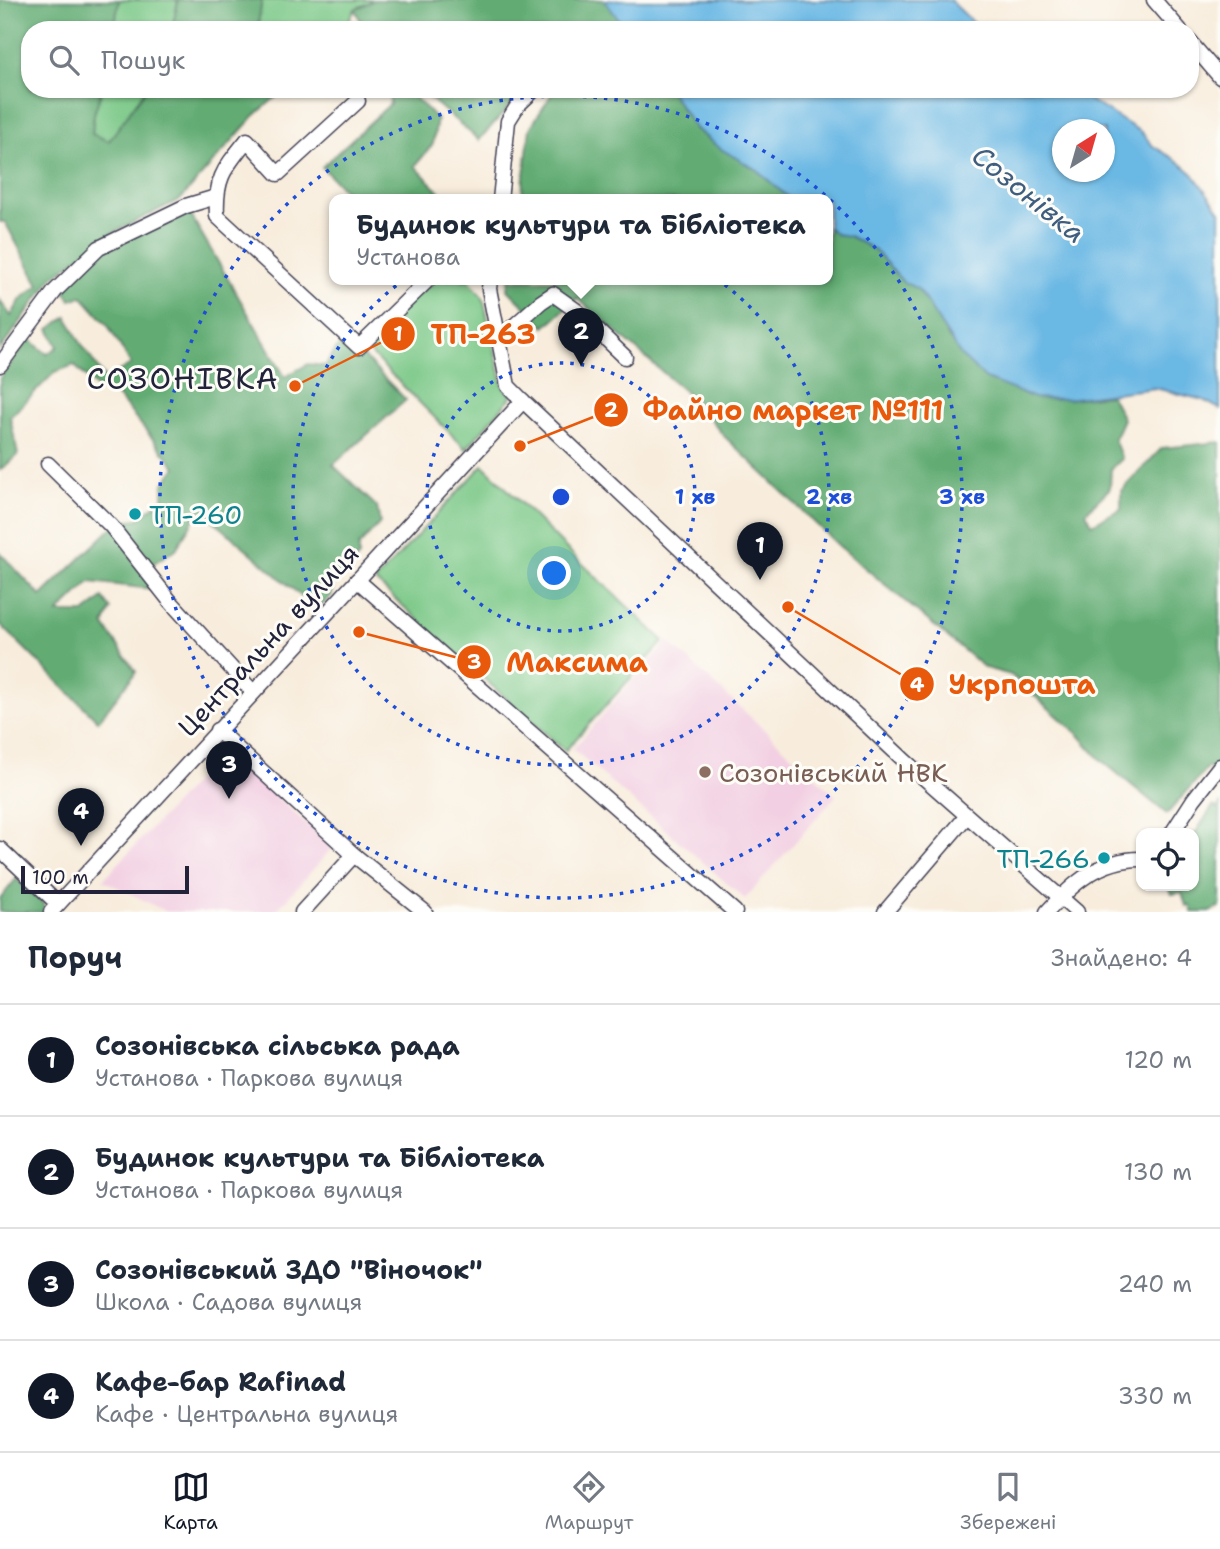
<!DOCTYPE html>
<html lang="uk">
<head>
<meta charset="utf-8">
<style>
	body { margin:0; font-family:"Shantell Sans",sans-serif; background:#f6f6f7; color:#1f2937 }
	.controls { position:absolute; right:21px; bottom:21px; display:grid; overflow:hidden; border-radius:14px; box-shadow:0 2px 5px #0004 }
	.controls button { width:63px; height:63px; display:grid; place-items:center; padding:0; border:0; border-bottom:2px solid #e0e1e3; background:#fff; color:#1f2937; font:35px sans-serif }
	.compass { position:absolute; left:1052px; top:119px; width:63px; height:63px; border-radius:50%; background:#fff; box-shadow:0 2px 5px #0004; rotate:37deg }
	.scale { position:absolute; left:21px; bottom:18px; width:168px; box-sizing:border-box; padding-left:7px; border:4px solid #22223b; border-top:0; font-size:19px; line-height:24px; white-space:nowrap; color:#22223b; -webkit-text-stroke:5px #fdfcf7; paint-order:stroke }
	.you { position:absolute; left:555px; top:574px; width:24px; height:24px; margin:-18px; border:5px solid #fff; border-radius:50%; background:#1a73e8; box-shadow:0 0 0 10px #1a73e833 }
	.badge { display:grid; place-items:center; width:46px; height:46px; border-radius:50%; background:#111827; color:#fff; font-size:23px; font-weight:700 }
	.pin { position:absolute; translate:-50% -58px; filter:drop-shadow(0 2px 4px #0008) }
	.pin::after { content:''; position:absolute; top:37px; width:24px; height:21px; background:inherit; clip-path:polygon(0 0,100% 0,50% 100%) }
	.popup { position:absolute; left:329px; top:194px; width:504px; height:91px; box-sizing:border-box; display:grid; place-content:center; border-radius:14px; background:#fff; filter:drop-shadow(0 2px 5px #0005); font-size:23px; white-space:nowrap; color:#747a83 }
	.popup b { font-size:26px; color:#1f2937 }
	.popup::after { content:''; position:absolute; left:50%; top:100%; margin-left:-14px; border:14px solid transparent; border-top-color:#fff }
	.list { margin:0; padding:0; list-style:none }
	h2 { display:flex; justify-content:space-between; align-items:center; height:91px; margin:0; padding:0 28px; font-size:30px }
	h2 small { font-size:23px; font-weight:400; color:#747a83 }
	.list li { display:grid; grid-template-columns:46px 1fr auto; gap:21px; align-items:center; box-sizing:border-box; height:112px; padding:0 28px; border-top:2px solid #e0e1e3 }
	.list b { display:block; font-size:26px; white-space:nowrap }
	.list p { margin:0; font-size:23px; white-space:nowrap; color:#747a83 }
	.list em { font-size:23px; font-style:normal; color:#747a83 }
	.icon { flex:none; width:38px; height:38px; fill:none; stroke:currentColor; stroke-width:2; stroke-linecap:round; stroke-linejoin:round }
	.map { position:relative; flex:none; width:1220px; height:912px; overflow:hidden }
	.search { position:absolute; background:#fff; box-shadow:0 2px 5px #0004; left:21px; right:21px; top:21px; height:77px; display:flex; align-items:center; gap:18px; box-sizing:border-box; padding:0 24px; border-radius:28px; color:#747a83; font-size:26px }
	.sheet { height:539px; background:#fff }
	nav { display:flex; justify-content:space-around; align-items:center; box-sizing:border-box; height:98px; border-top:2px solid #e0e1e3; background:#fff; font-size:19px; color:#747a83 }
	nav a { display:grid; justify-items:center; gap:4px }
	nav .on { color:#111827 }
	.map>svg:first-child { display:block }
</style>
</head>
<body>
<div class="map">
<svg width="1220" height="912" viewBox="0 0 1220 912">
	<rect width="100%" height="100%" fill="#fdfcf7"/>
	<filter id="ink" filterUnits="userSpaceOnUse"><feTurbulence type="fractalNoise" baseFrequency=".0143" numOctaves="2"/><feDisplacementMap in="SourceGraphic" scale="14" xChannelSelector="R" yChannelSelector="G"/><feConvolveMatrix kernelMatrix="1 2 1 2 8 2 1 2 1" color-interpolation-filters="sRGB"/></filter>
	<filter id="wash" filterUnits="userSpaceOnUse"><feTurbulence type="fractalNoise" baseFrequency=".00686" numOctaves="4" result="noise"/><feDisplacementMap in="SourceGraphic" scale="28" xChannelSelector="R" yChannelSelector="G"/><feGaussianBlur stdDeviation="1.57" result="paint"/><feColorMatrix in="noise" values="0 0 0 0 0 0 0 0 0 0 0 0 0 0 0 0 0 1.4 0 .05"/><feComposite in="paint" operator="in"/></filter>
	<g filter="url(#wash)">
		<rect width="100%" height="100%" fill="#f8eddd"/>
		<g fill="#f2cfe2">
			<path d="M 668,641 L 836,796 L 745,899 L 573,749 Z"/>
			<path d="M 224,751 L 333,847 L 275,912 L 167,912 L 103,880 Z"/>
		</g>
		<g fill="#79c786" stroke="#4e7460" stroke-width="2">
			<path d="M 119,0 L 178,0 L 172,30 L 114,30 Z"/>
			<path d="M 262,0 L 370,0 L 371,2 L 355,9 L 345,30 L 257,30 Z"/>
			<path d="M 102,89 L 146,89 L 109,141 L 92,135 L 94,114 Z"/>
			<path d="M 436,280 L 469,280 L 483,298 L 503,386 L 512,396 L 466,449 L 365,348 L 409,301 Z"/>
			<path d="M 483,465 L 571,553 L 664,641 L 565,751 L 375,581 Z"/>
		</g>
		<g fill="#62ac73" stroke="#426757" stroke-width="2">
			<path d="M 0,0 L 119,0 L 114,30 L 30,30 L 30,89 L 102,89 L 94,114 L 92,134 L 109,141 L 146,89 L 285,89 L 253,117 L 181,199 L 110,234 L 53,277 L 0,350 L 0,300 L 11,316 L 21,299 L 39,285 L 5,222 L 0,222 Z"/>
			<path d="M 178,0 L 262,0 L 257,30 L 172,30 Z"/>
			<path d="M 370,0 L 604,0 L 627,30 L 365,30 L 355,9 L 371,2 Z"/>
			<path d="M 389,89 L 406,89 L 437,119 L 433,144 L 415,166 L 447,200 L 353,200 L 322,167 L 390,104 Z"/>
			<path d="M 419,89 L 525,89 L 479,140 Z"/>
			<path d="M 555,89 L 669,89 L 695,129 L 721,149 L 757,170 L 791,200 L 521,200 L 530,128 Z"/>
			<path d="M 189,212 L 285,377 L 308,364 L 325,366 L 344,337 L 406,400 L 333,465 L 377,507 L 380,523 L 359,546 L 359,557 L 333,583 L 332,595 L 317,610 L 200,509 L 176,549 L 143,570 L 152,589 L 90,582 L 58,613 L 84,613 L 103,598 L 111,609 L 104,625 L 136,672 L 98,721 L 0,624 L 0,553 L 41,596 L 119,521 L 138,519 L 163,499 L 163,485 L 176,467 L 116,394 L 97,388 L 74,365 L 55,372 L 10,417 L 18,455 L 0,470 L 0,378 L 29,339 L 47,354 L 58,347 L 49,329 L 67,317 L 79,340 L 105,379 L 131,364 L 107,324 L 82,296 L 71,300 L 64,290 L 101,251 Z"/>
			<path d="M 828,227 L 836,234 L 849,236 L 875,250 L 903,282 L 918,288 L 937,316 L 950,340 L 1034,398 L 1067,399 L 1111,395 L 1123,419 L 1114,439 L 1122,459 L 1111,469 L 1110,488 L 1086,512 L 1092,524 L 1121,509 L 1121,491 L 1162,448 L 1220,442 L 1220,762 L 1211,769 L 1208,767 L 1167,814 L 1101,760 L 1079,735 L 1011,675 L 985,668 L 839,546 L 723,435 L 696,401 L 577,298 L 545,327 L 508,290 L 509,280 L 828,280 Z"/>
			<path d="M 1220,804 L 1220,906 L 1210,912 L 1192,912 L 1190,905 L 1186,906 L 1182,892 L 1172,894 L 1169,886 L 1194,886 L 1194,835 L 1213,806 L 1217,808 Z"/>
			<path d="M 16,879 L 44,904 L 44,912 L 0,912 L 0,899 Z"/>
		</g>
		<g fill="#6ab8e4" stroke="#466d90" stroke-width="2" fill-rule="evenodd">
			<path d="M 604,0 L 950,0 L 977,26 L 976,30 L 627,30 Z"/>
			<path d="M 669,89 L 1072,89 L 1141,132 L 1153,146 L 1178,161 L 1193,174 L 1220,211 L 1220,409 L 1203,400 L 1155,388 L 1067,399 L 1034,398 L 986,379 L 961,356 L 918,289 L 903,282 L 875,250 L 849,236 L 836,234 L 828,227 L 828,200 L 791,200 L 757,170 L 721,149 L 695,128 ZM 1062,130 L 1104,130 L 1104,172 L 1062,172 Z"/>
		</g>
	</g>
	<g filter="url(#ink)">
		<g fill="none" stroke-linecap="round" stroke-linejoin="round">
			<defs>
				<g id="minor">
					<path d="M 1154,0 L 1180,30"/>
					<path d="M 1190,42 L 1220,77"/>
					<path d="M 358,101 L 278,174 L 247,140 C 224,169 215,178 217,216 L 359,347 L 428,280"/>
					<path d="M 500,200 L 508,121 L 518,105 L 535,89"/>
					<path d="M 490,280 L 489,289 L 508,386 L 523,401 L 906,762 L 1077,912"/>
					<path d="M 498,340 L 541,302 L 553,294 L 577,311 L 625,357"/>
					<path d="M 0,365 L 55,291 L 99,248 L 186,206 L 216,197"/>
					<path d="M 48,464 L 111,526 L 170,601 L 253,692"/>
					<path d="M 357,580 L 735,912"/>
					<path d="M 217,730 L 354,855 L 425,912"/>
					<path d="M 1172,833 L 1194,799 L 1220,766"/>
					<path d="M 0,849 L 58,904"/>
					<path d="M 51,912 L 523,401"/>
					<path d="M 302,912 L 354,855"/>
					<path d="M 885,912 L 966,817"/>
					<path d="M 1047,912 C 1073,883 1100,859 1141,859"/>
				</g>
			</defs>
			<use href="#minor" stroke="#424053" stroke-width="17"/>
			<use href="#minor" stroke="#fff" stroke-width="14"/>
		</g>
	</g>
	<g fill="none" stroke="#1d4ed8" stroke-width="3.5" stroke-dasharray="3.5 7">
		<circle cx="561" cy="497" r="134"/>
		<circle cx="561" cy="497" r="268"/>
		<circle cx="561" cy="497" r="401"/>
	</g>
	<g fill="#0f9aa8" stroke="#fdfcf7" stroke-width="2.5">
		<circle cx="135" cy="514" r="7"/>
		<circle cx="1104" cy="858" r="7"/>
	</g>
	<circle fill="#8d6e63" stroke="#fdfcf7" stroke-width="2.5" cx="705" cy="772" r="7"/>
	<g text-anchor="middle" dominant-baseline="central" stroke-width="6" stroke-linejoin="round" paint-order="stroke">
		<g font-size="26" fill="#0d838f" stroke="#fdfcf7" text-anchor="start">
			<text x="149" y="514">ТП-260</text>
			<text x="1090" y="858" text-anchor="end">ТП-266</text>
		</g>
		<g font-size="26" fill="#22223b" stroke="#fdfcf7">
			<text transform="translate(268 640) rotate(-47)">Центральна вулиця</text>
		</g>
		<g font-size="26" fill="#785e54" stroke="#fdfcf7" text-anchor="start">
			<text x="719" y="772">Созонівський НВК</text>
		</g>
		<g font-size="28" font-style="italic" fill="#3f5e7f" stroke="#fdfcf7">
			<text transform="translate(1029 194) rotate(39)">Созонівка</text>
		</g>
		<g font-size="30" letter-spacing="2" fill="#22223b" stroke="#fdfcf7">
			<text x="183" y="378">СОЗОНІВКА</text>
		</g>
	</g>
	<circle cx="561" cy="497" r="10" fill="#1d4ed8" stroke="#fdfcf7" stroke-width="3.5"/>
	<g font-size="21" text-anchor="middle" font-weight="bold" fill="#1d4ed8" stroke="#fdfcf7" stroke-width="6" stroke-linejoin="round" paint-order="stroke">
		<text x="695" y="504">1 хв</text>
		<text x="829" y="504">2 хв</text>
		<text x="962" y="504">3 хв</text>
	</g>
	<path fill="none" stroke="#e8590c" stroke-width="2.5" d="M295 386L398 334M520 446L611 410M359 632L474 662M788 607L917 684"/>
	<g fill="#e8590c" stroke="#fdfcf7" stroke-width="2.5">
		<circle cx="295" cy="386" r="7"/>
		<circle cx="520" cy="446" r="7"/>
		<circle cx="359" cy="632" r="7"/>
		<circle cx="788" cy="607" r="7"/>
		<circle cx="398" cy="334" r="18"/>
		<circle cx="611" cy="410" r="18"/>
		<circle cx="474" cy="662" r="18"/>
		<circle cx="917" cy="684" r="18"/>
	</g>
	<g font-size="21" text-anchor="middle" font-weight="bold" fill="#fff">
		<text x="398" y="341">1</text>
		<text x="611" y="417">2</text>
		<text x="474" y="669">3</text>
		<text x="917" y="692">4</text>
	</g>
	<g font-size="28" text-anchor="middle" font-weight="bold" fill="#e8590c" stroke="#fdfcf7" stroke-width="6" stroke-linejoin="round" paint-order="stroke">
		<text x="483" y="344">ТП-263</text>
		<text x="793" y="420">Файно маркет №111</text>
		<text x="577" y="672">Максима</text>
		<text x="1022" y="694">Укрпошта</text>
	</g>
</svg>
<div class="controls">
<button><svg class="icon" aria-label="locate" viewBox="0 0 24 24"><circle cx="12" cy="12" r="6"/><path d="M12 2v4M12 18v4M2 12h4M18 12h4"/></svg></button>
</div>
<svg class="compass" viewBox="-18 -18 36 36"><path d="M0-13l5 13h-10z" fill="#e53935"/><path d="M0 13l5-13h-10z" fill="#747a83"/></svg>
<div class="scale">100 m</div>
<div class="you"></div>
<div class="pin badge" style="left:760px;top:580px">1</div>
<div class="pin badge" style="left:581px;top:366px">2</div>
<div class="popup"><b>Будинок культури та Бібліотека</b>Установа</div>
<div class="pin badge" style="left:229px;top:799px">3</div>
<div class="pin badge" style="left:81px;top:846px">4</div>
<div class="search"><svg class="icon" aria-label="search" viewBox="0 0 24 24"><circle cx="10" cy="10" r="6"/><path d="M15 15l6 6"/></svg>Пошук</div>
</div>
<section class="sheet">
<h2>Поруч<small>Знайдено: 4</small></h2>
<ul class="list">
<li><span class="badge">1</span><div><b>Созонівська сільська рада</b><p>Установа · Паркова вулиця</p></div><em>120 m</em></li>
<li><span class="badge">2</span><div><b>Будинок культури та Бібліотека</b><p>Установа · Паркова вулиця</p></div><em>130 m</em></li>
<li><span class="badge">3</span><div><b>Созонівський ЗДО &quot;Віночок&quot;</b><p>Школа · Садова вулиця</p></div><em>240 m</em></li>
<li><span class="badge">4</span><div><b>Кафе-бар Rafinad</b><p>Кафе · Центральна вулиця</p></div><em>330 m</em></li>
</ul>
</section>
<nav>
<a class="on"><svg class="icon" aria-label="map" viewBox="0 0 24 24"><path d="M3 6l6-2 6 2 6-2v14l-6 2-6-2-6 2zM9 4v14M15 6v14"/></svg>Карта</a>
<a><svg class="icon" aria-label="directions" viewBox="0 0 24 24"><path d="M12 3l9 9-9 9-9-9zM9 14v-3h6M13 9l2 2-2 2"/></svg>Маршрут</a>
<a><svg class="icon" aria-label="saved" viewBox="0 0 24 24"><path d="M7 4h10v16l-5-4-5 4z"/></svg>Збережені</a>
</nav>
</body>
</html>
